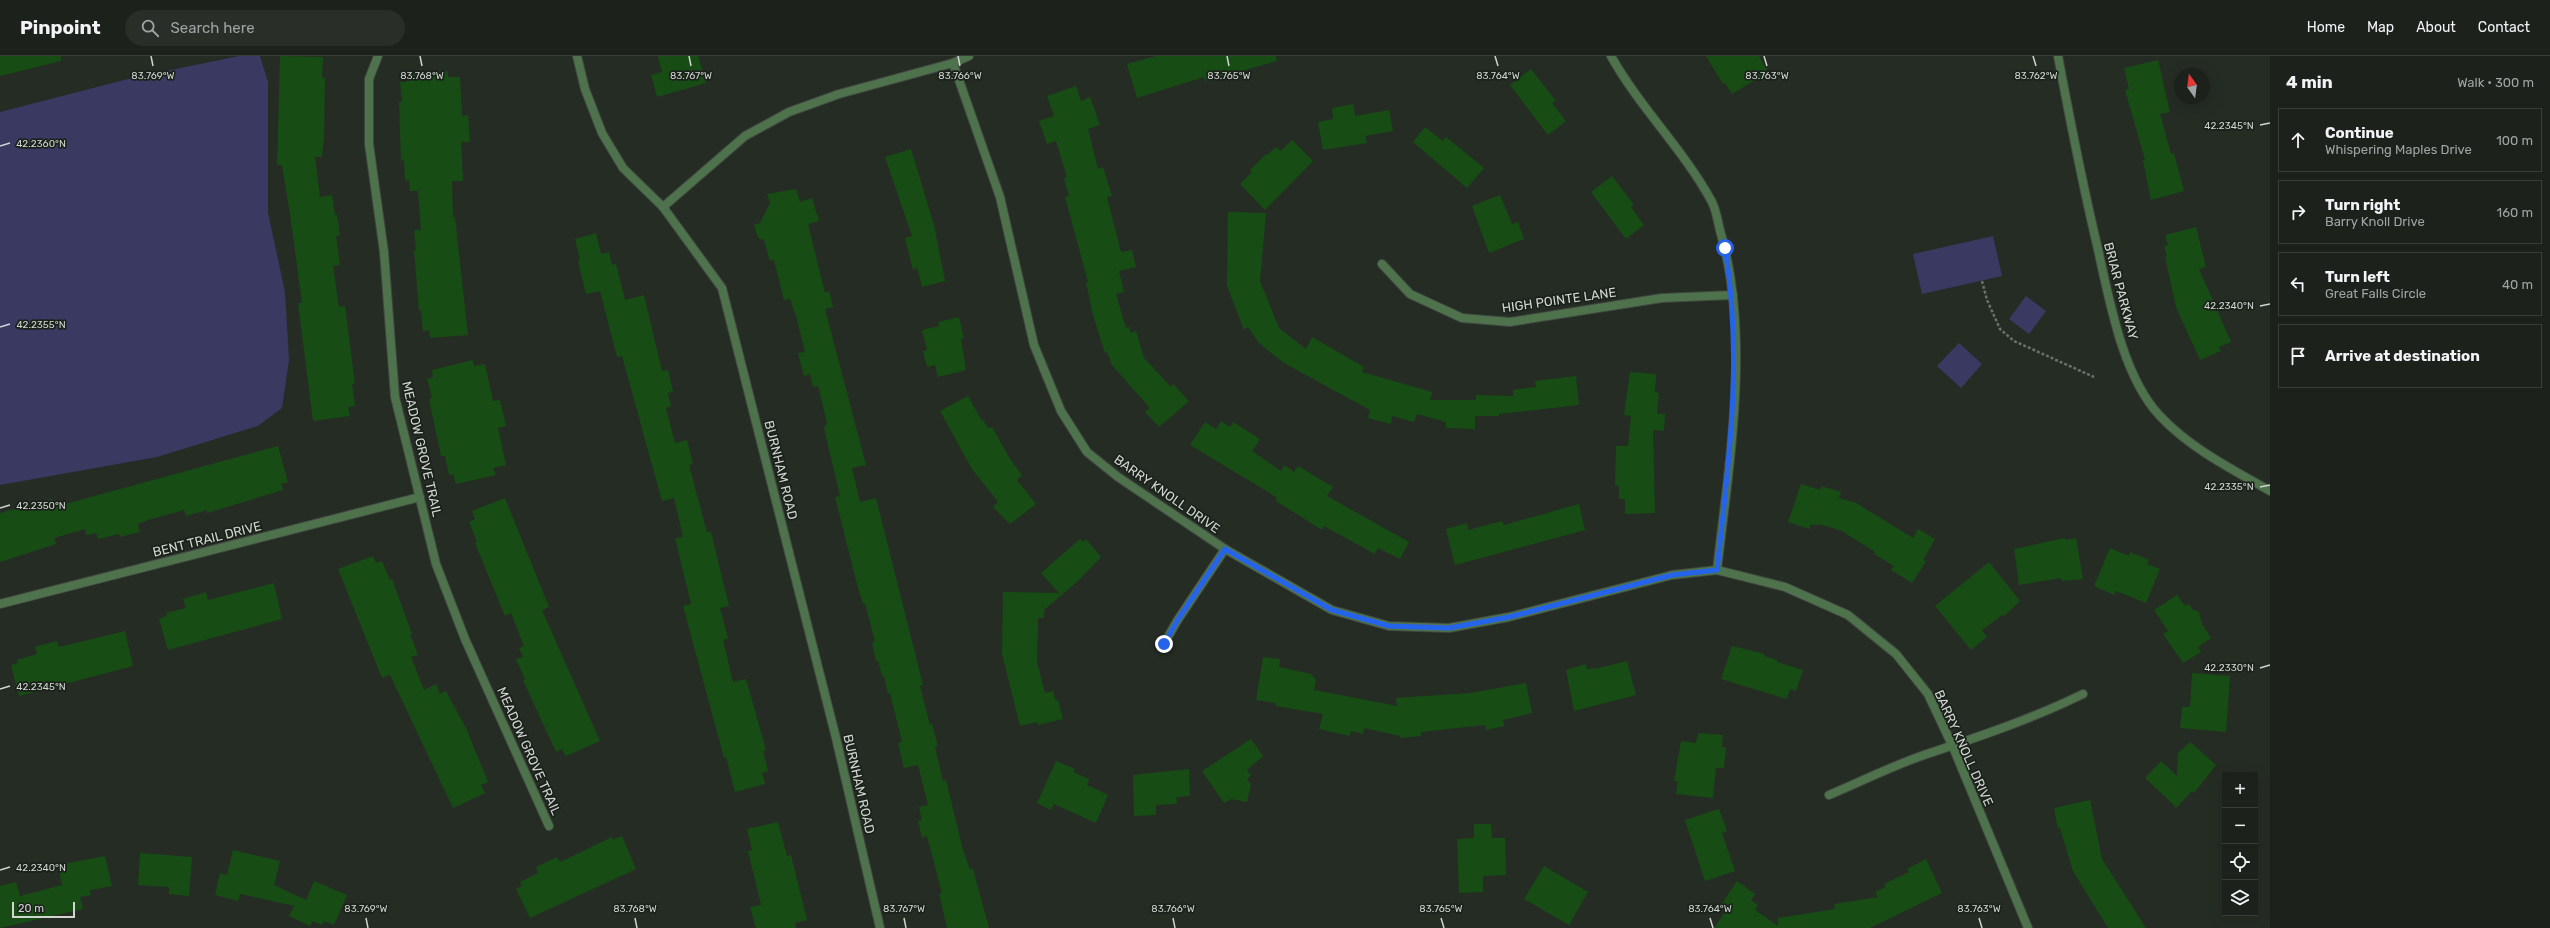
<!DOCTYPE html>
<html lang="en">
<head>
<meta charset="utf-8">
<style>
	body { margin:0; font-family:Rubik,sans-serif; background:#292e28; color:#f1f3f6 }
	.controls { position:absolute; right:12px; bottom:12px; display:grid; overflow:hidden; border-radius:0px; box-shadow:0 4px 16px #0002 }
	.controls button { width:36px; height:36px; display:grid; place-items:center; padding:0; border:0; border-bottom:1px solid #3a3e3a; background:#1c211b; color:#f1f3f6; font:20px sans-serif }
	.compass { position:absolute; left:2174px; top:12px; width:36px; height:36px; border-radius:50%; background:#1c211b; box-shadow:0 4px 16px #0002; rotate:346deg }
	.scale { position:absolute; left:12px; bottom:10px; width:63px; box-sizing:border-box; padding-left:4px; border:2px solid #d0d5d0; border-top:0; font-size:11px; line-height:14px; white-space:nowrap; color:#d0d5d0; -webkit-text-stroke:3px #1b221b; paint-order:stroke }
	.stop { position:absolute; width:12px; height:12px; margin:-9px; border:3px solid #2563eb; border-radius:50%; background:#fff }
	.stop.end { background:#2563eb; border-color:#fff; box-shadow:0 1px 4px #0008 }
	.list { margin:0; padding:0; list-style:none }
	h2 { display:flex; justify-content:space-between; align-items:center; height:52px; margin:0; padding:0 16px; font-size:17px }
	h2 small { font-size:13px; font-weight:400; color:#a0a3a3 }
	.list li { display:grid; grid-template-columns:26px 1fr auto; gap:12px; align-items:center; box-sizing:border-box; height:64px; margin:0 8px 8px; padding:0 8px; border:1px solid #3a3e3a; border-radius:0px }
	.list b { display:block; font-size:15px; white-space:nowrap }
	.list p { margin:0; font-size:13px; white-space:nowrap; color:#a0a3a3 }
	.list em { font-size:13px; font-style:normal; color:#a0a3a3 }
	.icon { flex:none; width:22px; height:22px; fill:none; stroke:currentColor; stroke-width:2; stroke-linecap:round; stroke-linejoin:round }
	.map { position:relative; flex:none; width:2270px; height:872px; overflow:hidden }
	header { display:flex; align-items:center; gap:24px; box-sizing:border-box; height:56px; padding:0 20px; background:#1c211b; border-bottom:1px solid #3a3e3a }
	header strong { font-size:19px }
	nav { display:flex; gap:22px; margin-inline-start:auto; font-size:14px }
	.search { width:280px; height:36px; background:#292e28; display:flex; align-items:center; gap:10px; box-sizing:border-box; padding:0 14px; border-radius:22px; color:#a0a3a3; font-size:15px }
	main { display:flex }
	aside { flex:1; background:#1c211b }
	.map>svg:first-child { display:block }
</style>
</head>
<body>
<header>
<strong>Pinpoint</strong>
<div class="search"><svg class="icon" aria-label="search" viewBox="0 0 24 24"><circle cx="10" cy="10" r="6"/><path d="M15 15l6 6"/></svg>Search here</div>
<nav><a>Home</a><a>Map</a><a>About</a><a>Contact</a></nav>
</header>
<main>
<div class="map">
<svg width="2270" height="872" viewBox="0 0 2270 872">
	<rect width="100%" height="100%" fill="#252c24"/>
	<g fill="#3a3962">
		<path d="M 239,0 L 260,0 L 268,26 L 268,157 L 285,236 L 289,304 L 282,352 L 258,370 L 157,401 L 0,429 L 0,56 L 132,22 Z"/>
		<path d="M 1993,180 L 2002,220 L 1922,238 L 1913,198 Z"/>
		<path d="M 2026,240 L 2046,255 L 2029,278 L 2009,263 Z"/>
		<path d="M 1959,287 L 1982,308 L 1961,332 L 1937,310 Z"/>
	</g>
	<g fill="#174d15">
		<path d="M 0,0 L 61,0 L 61,5 L 0,20 Z"/>
		<path d="M 280,0 L 323,1 L 322,22 L 325,22 L 324,81 L 322,101 L 315,101 L 320,141 L 332,139 L 335,159 L 337,159 L 340,179 L 336,180 L 340,209 L 333,210 L 339,251 L 345,250 L 355,328 L 352,328 L 355,350 L 348,351 L 350,360 L 313,365 L 298,247 L 302,247 L 291,165 L 282,109 L 277,109 Z"/>
		<path d="M 658,0 L 698,0 L 706,27 L 657,41 L 651,19 L 662,16 Z"/>
		<path d="M 1156,0 L 1276,0 L 1277,5 L 1205,25 L 1204,21 L 1137,42 L 1127,8 Z"/>
		<path d="M 1706,0 L 1759,0 L 1768,16 L 1732,38 L 1725,27 L 1723,28 Z"/>
		<path d="M 2158,4 L 2170,56 L 2160,58 L 2171,98 L 2174,97 L 2184,135 L 2151,144 L 2143,104 L 2145,104 L 2125,34 L 2129,33 L 2124,12 Z"/>
		<path d="M 1531,13 L 1556,45 L 1552,47 L 1566,65 L 1548,79 L 1510,29 Z"/>
		<path d="M 448,15 L 448,21 L 460,21 L 462,60 L 468,59 L 470,86 L 461,86 L 463,125 L 452,125 L 453,161 L 455,161 L 468,279 L 430,282 L 429,274 L 423,275 L 421,254 L 419,255 L 414,194 L 416,194 L 414,174 L 421,174 L 418,135 L 410,135 L 409,124 L 405,125 L 404,104 L 401,105 L 399,46 L 402,46 L 400,26 L 407,26 L 406,17 Z"/>
		<path d="M 1076,30 L 1081,45 L 1090,41 L 1100,69 L 1088,73 L 1098,113 L 1103,111 L 1112,140 L 1107,141 L 1121,196 L 1132,194 L 1136,211 L 1119,215 L 1124,236 L 1116,238 L 1126,272 L 1129,271 L 1131,277 L 1136,275 L 1144,302 L 1171,331 L 1173,328 L 1189,345 L 1159,371 L 1145,356 L 1150,352 L 1112,309 L 1107,296 L 1105,297 L 1093,259 L 1086,226 L 1088,226 L 1065,141 L 1069,140 L 1064,122 L 1067,121 L 1056,85 L 1047,88 L 1039,65 L 1054,60 L 1047,40 Z"/>
		<path d="M 1353,48 L 1355,60 L 1389,54 L 1393,75 L 1365,80 L 1367,87 L 1323,94 L 1318,66 L 1333,63 L 1332,52 Z"/>
		<path d="M 1425,71 L 1443,85 L 1446,81 L 1484,112 L 1467,132 L 1413,86 Z"/>
		<path d="M 1292,84 L 1313,105 L 1265,154 L 1240,128 L 1252,116 L 1250,114 L 1266,98 L 1267,99 L 1276,91 L 1281,95 Z"/>
		<path d="M 911,93 L 934,169 L 945,225 L 922,231 L 917,212 L 913,214 L 905,182 L 912,180 L 885,101 Z"/>
		<path d="M 1612,120 L 1634,149 L 1631,151 L 1644,169 L 1626,183 L 1591,136 Z"/>
		<path d="M 796,133 L 800,146 L 812,142 L 819,165 L 808,168 L 825,237 L 829,235 L 833,251 L 825,253 L 866,409 L 852,412 L 860,446 L 876,442 L 923,629 L 920,630 L 930,669 L 932,668 L 938,690 L 935,691 L 943,725 L 946,724 L 963,794 L 970,814 L 973,813 L 989,872 L 947,872 L 939,838 L 942,837 L 927,780 L 922,782 L 918,765 L 922,764 L 919,751 L 928,749 L 918,709 L 904,712 L 898,687 L 902,686 L 890,637 L 888,638 L 884,620 L 882,620 L 878,605 L 876,605 L 872,587 L 875,586 L 865,547 L 863,548 L 858,532 L 835,441 L 840,440 L 824,372 L 827,367 L 818,330 L 813,331 L 810,318 L 804,320 L 798,297 L 805,296 L 796,260 L 790,243 L 784,244 L 774,204 L 770,205 L 764,184 L 758,182 L 754,169 L 760,167 L 770,147 L 767,138 Z"/>
		<path d="M 1500,139 L 1512,168 L 1518,166 L 1524,183 L 1489,197 L 1472,150 Z"/>
		<path d="M 1228,156 L 1266,157 L 1260,225 L 1279,272 L 1306,293 L 1312,281 L 1364,311 L 1362,316 L 1432,336 L 1430,344 L 1476,344 L 1476,349 L 1476,339 L 1513,340 L 1513,334 L 1536,331 L 1535,325 L 1576,320 L 1579,349 L 1499,358 L 1499,360 L 1475,360 L 1475,373 L 1446,372 L 1446,366 L 1417,358 L 1414,366 L 1392,360 L 1391,368 L 1368,362 L 1370,354 L 1284,307 L 1259,287 L 1248,271 L 1244,274 L 1227,230 Z"/>
		<path d="M 2196,171 L 2206,211 L 2199,213 L 2231,286 L 2219,291 L 2221,295 L 2200,304 L 2176,251 L 2165,201 L 2167,201 L 2164,190 L 2168,189 L 2165,179 Z"/>
		<path d="M 596,177 L 601,198 L 609,196 L 612,209 L 616,208 L 625,244 L 644,239 L 662,315 L 668,314 L 673,336 L 668,337 L 671,350 L 666,352 L 675,387 L 687,384 L 693,408 L 689,409 L 707,476 L 711,476 L 729,550 L 720,552 L 728,582 L 723,584 L 733,626 L 746,623 L 766,694 L 763,695 L 768,715 L 762,717 L 765,728 L 735,736 L 726,701 L 724,702 L 683,550 L 691,548 L 675,482 L 683,481 L 674,442 L 662,445 L 622,300 L 617,301 L 600,235 L 586,238 L 578,205 L 580,204 L 575,183 Z"/>
		<path d="M 959,261 L 964,282 L 961,283 L 966,314 L 938,321 L 935,309 L 927,311 L 923,295 L 927,294 L 922,274 L 939,270 L 938,266 Z"/>
		<path d="M 473,304 L 474,310 L 485,308 L 493,345 L 500,344 L 506,370 L 498,372 L 506,409 L 493,412 L 496,419 L 456,428 L 453,418 L 449,419 L 445,400 L 441,400 L 429,343 L 432,342 L 427,323 L 433,321 L 432,314 Z"/>
		<path d="M 1630,316 L 1656,318 L 1655,336 L 1659,337 L 1657,358 L 1665,358 L 1664,375 L 1653,374 L 1655,457 L 1625,458 L 1625,443 L 1619,443 L 1619,430 L 1615,430 L 1616,390 L 1628,390 L 1631,360 L 1624,359 Z"/>
		<path d="M 968,340 L 982,365 L 983,364 L 988,372 L 992,371 L 1010,403 L 1022,419 L 1017,424 L 1036,448 L 1010,468 L 993,451 L 998,446 L 972,413 L 940,355 Z"/>
		<path d="M 1221,365 L 1230,371 L 1233,366 L 1260,383 L 1252,395 L 1281,415 L 1284,409 L 1294,416 L 1298,410 L 1333,431 L 1327,440 L 1409,486 L 1400,503 L 1378,492 L 1375,498 L 1324,470 L 1322,474 L 1276,445 L 1277,442 L 1268,436 L 1190,389 L 1205,366 L 1216,373 Z"/>
		<path d="M 278,390 L 288,426 L 281,428 L 283,434 L 207,457 L 207,454 L 186,460 L 184,454 L 148,464 L 138,468 L 140,476 L 120,481 L 119,478 L 98,483 L 96,477 L 86,479 L 85,473 L 54,482 L 56,488 L 0,506 L 0,457 L 52,443 L 54,451 Z"/>
		<path d="M 1801,428 L 1820,434 L 1821,430 L 1841,436 L 1839,442 L 1856,447 L 1913,482 L 1918,473 L 1935,483 L 1923,504 L 1926,505 L 1912,527 L 1891,514 L 1894,510 L 1874,498 L 1875,496 L 1842,475 L 1819,468 L 1818,470 L 1811,468 L 1809,473 L 1788,466 Z"/>
		<path d="M 505,442 L 549,551 L 542,554 L 600,685 L 566,700 L 562,693 L 556,696 L 523,624 L 525,623 L 516,603 L 523,601 L 519,592 L 524,590 L 511,557 L 505,560 L 475,487 L 477,486 L 469,466 L 475,463 L 472,455 Z"/>
		<path d="M 1579,448 L 1585,474 L 1455,509 L 1446,473 L 1467,467 L 1468,474 L 1502,465 L 1504,469 Z"/>
		<path d="M 2065,482 L 2065,484 L 2076,482 L 2083,523 L 2062,525 L 2061,522 L 2019,529 L 2014,493 Z"/>
		<path d="M 1080,483 L 1083,486 L 1086,483 L 1101,501 L 1080,523 L 1044,554 L 1044,562 L 1038,562 L 1037,606 L 1045,637 L 1053,635 L 1055,644 L 1058,644 L 1063,663 L 1038,669 L 1037,666 L 1020,670 L 1002,598 L 1003,536 L 1059,537 L 1041,517 Z"/>
		<path d="M 2110,492 L 2129,500 L 2130,496 L 2149,504 L 2147,508 L 2160,513 L 2146,547 L 2116,535 L 2114,539 L 2094,530 Z"/>
		<path d="M 373,500 L 376,507 L 382,505 L 390,524 L 392,523 L 412,578 L 410,578 L 418,599 L 411,601 L 424,634 L 436,628 L 440,638 L 446,635 L 466,672 L 488,726 L 481,729 L 485,737 L 453,752 L 390,619 L 382,622 L 338,513 Z"/>
		<path d="M 1989,506 L 2020,545 L 2004,560 L 2002,559 L 1982,574 L 1987,581 L 1971,594 L 1935,550 Z"/>
		<path d="M 274,527 L 282,563 L 168,594 L 159,563 L 167,560 L 166,557 L 186,552 L 183,543 L 206,536 L 208,544 Z"/>
		<path d="M 2177,539 L 2185,550 L 2189,548 L 2193,554 L 2199,556 L 2202,568 L 2211,582 L 2198,591 L 2201,596 L 2183,607 L 2163,578 L 2168,575 L 2154,554 Z"/>
		<path d="M 125,575 L 133,610 L 19,640 L 11,609 L 18,607 L 17,604 L 37,598 L 35,591 L 57,585 L 59,591 Z"/>
		<path d="M 1732,590 L 1765,598 L 1764,600 L 1777,604 L 1777,606 L 1803,614 L 1796,635 L 1790,633 L 1787,643 L 1721,623 Z"/>
		<path d="M 1263,601 L 1280,603 L 1279,611 L 1311,618 L 1316,624 L 1314,634 L 1397,650 L 1396,642 L 1470,637 L 1526,627 L 1532,657 L 1503,664 L 1504,670 L 1486,674 L 1485,669 L 1421,676 L 1421,680 L 1400,682 L 1400,680 L 1364,672 L 1363,678 L 1351,675 L 1350,680 L 1319,673 L 1323,658 L 1276,650 L 1276,647 L 1256,644 Z"/>
		<path d="M 1627,605 L 1636,639 L 1574,655 L 1566,614 L 1586,608 L 1587,613 L 1599,612 Z"/>
		<path d="M 2192,617 L 2230,620 L 2226,676 L 2180,672 L 2182,651 L 2190,651 Z"/>
		<path d="M 1698,677 L 1723,679 L 1722,691 L 1726,691 L 1724,712 L 1716,712 L 1713,742 L 1676,738 L 1678,725 L 1674,725 L 1681,685 L 1696,687 Z"/>
		<path d="M 1251,683 L 1263,700 L 1247,714 L 1251,719 L 1247,723 L 1251,728 L 1247,746 L 1231,743 L 1224,747 L 1202,715 Z"/>
		<path d="M 2190,686 L 2216,709 L 2194,737 L 2192,735 L 2174,754 L 2175,750 L 2145,722 L 2161,705 L 2177,720 L 2178,697 Z"/>
		<path d="M 1056,705 L 1075,713 L 1073,716 L 1089,723 L 1087,729 L 1108,739 L 1096,767 L 1054,748 L 1051,754 L 1037,747 Z"/>
		<path d="M 1189,713 L 1190,740 L 1176,741 L 1177,748 L 1156,749 L 1156,759 L 1134,760 L 1133,719 Z"/>
		<path d="M 2090,744 L 2102,803 L 2146,872 L 2108,872 L 2073,815 L 2060,772 L 2058,773 L 2054,752 Z"/>
		<path d="M 1719,753 L 1727,775 L 1722,777 L 1735,815 L 1705,825 L 1685,764 Z"/>
		<path d="M 778,766 L 787,800 L 791,799 L 807,864 L 795,867 L 796,872 L 756,872 L 750,851 L 761,849 L 748,795 L 752,794 L 747,773 Z"/>
		<path d="M 1474,768 L 1491,768 L 1492,782 L 1505,782 L 1506,819 L 1483,820 L 1483,836 L 1459,837 L 1457,783 L 1474,782 Z"/>
		<path d="M 622,780 L 636,813 L 530,862 L 516,833 L 522,830 L 520,826 L 538,817 L 536,811 L 557,801 L 560,806 L 612,781 L 613,784 Z"/>
		<path d="M 233,794 L 280,805 L 274,829 L 306,844 L 314,825 L 347,839 L 334,869 L 324,865 L 322,869 L 313,865 L 310,870 L 289,860 L 294,850 L 240,838 L 238,845 L 215,839 L 220,817 L 227,819 Z"/>
		<path d="M 140,797 L 192,801 L 189,840 L 169,838 L 169,831 L 138,829 Z"/>
		<path d="M 105,800 L 112,830 L 90,834 L 91,839 L 80,841 L 83,853 L 0,872 L 0,830 L 16,826 L 20,840 L 62,829 L 58,809 Z"/>
		<path d="M 1926,803 L 1942,837 L 1870,872 L 1714,872 L 1725,856 L 1719,852 L 1737,825 L 1755,838 L 1751,844 L 1758,849 L 1755,854 L 1778,870 L 1778,862 L 1835,853 L 1834,848 L 1878,841 L 1875,836 L 1886,831 L 1884,828 L 1909,816 L 1907,813 Z"/>
		<path d="M 1544,810 L 1588,836 L 1569,869 L 1524,843 Z"/>
	</g>
	<g fill="none" stroke-linecap="round" stroke-linejoin="round">
		<defs>
			<g id="street">
				<path d="M 378,0 L 369,23 L 369,88 L 384,196 L 395,341 L 436,508 L 465,583 L 549,770"/>
				<path d="M 577,0 L 585,33 L 602,77 L 623,112 L 663,151 L 722,232 L 836,682 L 880,872"/>
				<path d="M 1611,0 C 1640,52 1684,94 1712,146 C 1717,156 1718,168 1721,178 C 1751,284 1729,407 1717,514"/>
				<path d="M 2058,0 C 2070,64 2082,126 2097,189 C 2109,242 2122,320 2160,360 C 2191,393 2232,413 2270,435"/>
				<path d="M 953,7 L 1000,141 L 1034,289 L 1061,355 L 1087,396 L 1118,421 L 1225,493 L 1332,554 L 1389,570 L 1449,572 L 1509,561 L 1672,519 L 1717,514 L 1785,531 L 1848,559 L 1896,598 L 1928,638 L 1953,691 L 2028,872"/>
				<path d="M 663,151 L 745,80 L 789,56 L 839,38 L 953,7 L 969,0"/>
				<path d="M 1382,208 L 1410,238 L 1462,262 L 1510,266 L 1662,242 L 1733,239"/>
				<path d="M 0,548 L 420,441"/>
				<path d="M 1164,588 L 1177,565 L 1225,493"/>
				<path d="M 1829,739 C 1860,726 1892,710 1924,699 C 1978,681 2032,663 2083,638"/>
			</g>
		</defs>
		<use href="#street" stroke="#404740" stroke-width="10"/>
		<path stroke="#6a706a" stroke-width="2.5" stroke-dasharray="3 2" stroke-linecap="butt" d="M 1982,225 L 1987,244 L 2000,273 L 2014,285 L 2094,321"/>
		<use href="#street" stroke="#4e734c" stroke-width="8"/>
	</g>
	<g fill="none" stroke-linecap="round" stroke-linejoin="round">
		<path stroke="#2563eb" stroke-width="5" d="M 1164,588 L 1177,565 L 1225,493 L 1332,554 L 1389,570 L 1449,572 L 1509,561 L 1672,519 L 1717,514 C 1729,405 1743,301 1725,192"/>
	</g>
	<path fill="none" stroke="#d0d5d0" stroke-width="1.5" d="M 151,0 L 153,10M 420,0 L 422,10M 689,0 L 691,10M 958,0 L 960,10M 1227,0 L 1229,10M 1495,0 L 1498,10M 1764,0 L 1767,10M 2033,0 L 2036,10M 2260,69 L 2270,67M 0,90 L 10,87M 2260,250 L 2270,248M 0,271 L 10,268M 2260,431 L 2270,429M 0,452 L 10,449M 2260,612 L 2270,609M 0,633 L 10,630M 0,814 L 10,811M 366,862 L 368,872M 635,862 L 637,872M 904,862 L 906,872M 1173,862 L 1175,872M 1441,862 L 1444,872M 1710,862 L 1713,872M 1979,862 L 1982,872"/>
	<g text-anchor="middle" dominant-baseline="central" stroke-width="3.5" stroke-linejoin="round" paint-order="stroke">
		<g font-size="13" fill="#d0d5d0" stroke="#1b221b">
			<text transform="translate(2121 235) rotate(75)">BRIAR PARKWAY</text>
			<text transform="translate(1559 244) rotate(-8)">HIGH POINTE LANE</text>
			<text transform="translate(422 393) rotate(77)">MEADOW GROVE TRAIL</text>
			<text transform="translate(781 414) rotate(76)">BURNHAM ROAD</text>
			<text transform="translate(1167 438) rotate(35)">BARRY KNOLL DRIVE</text>
			<text transform="translate(207 483) rotate(-14)">BENT TRAIL DRIVE</text>
			<text transform="translate(1964 692) rotate(66)">BARRY KNOLL DRIVE</text>
			<text transform="translate(529 695) rotate(66)">MEADOW GROVE TRAIL</text>
			<text transform="translate(859 728) rotate(77)">BURNHAM ROAD</text>
		</g>
	</g>
	<g font-size="10" text-anchor="middle" fill="#d0d5d0" stroke="#1b221b" stroke-width="3.5" stroke-linejoin="round" paint-order="stroke">
		<text x="153" y="23">83.769°W</text>
		<text x="422" y="23">83.768°W</text>
		<text x="691" y="23">83.767°W</text>
		<text x="960" y="23">83.766°W</text>
		<text x="1229" y="23">83.765°W</text>
		<text x="1498" y="23">83.764°W</text>
		<text x="1767" y="23">83.763°W</text>
		<text x="2036" y="23">83.762°W</text>
		<text x="2229" y="73">42.2345°N</text>
		<text x="41" y="91">42.2360°N</text>
		<text x="2229" y="253">42.2340°N</text>
		<text x="41" y="272">42.2355°N</text>
		<text x="2229" y="434">42.2335°N</text>
		<text x="41" y="453">42.2350°N</text>
		<text x="2229" y="615">42.2330°N</text>
		<text x="41" y="634">42.2345°N</text>
		<text x="41" y="815">42.2340°N</text>
		<text x="366" y="856">83.769°W</text>
		<text x="635" y="856">83.768°W</text>
		<text x="904" y="856">83.767°W</text>
		<text x="1173" y="856">83.766°W</text>
		<text x="1441" y="856">83.765°W</text>
		<text x="1710" y="856">83.764°W</text>
		<text x="1979" y="856">83.763°W</text>
	</g>
</svg>
<div class="controls">
<button>+</button>
<button>−</button>
<button><svg class="icon" aria-label="locate" viewBox="0 0 24 24"><circle cx="12" cy="12" r="6"/><path d="M12 2v4M12 18v4M2 12h4M18 12h4"/></svg></button>
<button><svg class="icon" aria-label="layers" viewBox="0 0 24 24"><path d="M12 4l9 5-9 5-9-5zM3 14l9 5 9-5"/></svg></button>
</div>
<svg class="compass" viewBox="-18 -18 36 36"><path d="M0-13l5 13h-10z" fill="#e53935"/><path d="M0 13l5-13h-10z" fill="#a0a3a3"/></svg>
<div class="scale">20 m</div>
<div class="stop" style="left:1725px;top:192px"></div>
<div class="stop end" style="left:1164px;top:588px"></div>
</div>
<aside>
<h2>4 min<small>Walk · 300 m</small></h2>
<ul class="list">
<li><svg class="icon" aria-label="ahead" viewBox="0 0 24 24"><path d="M12 20V5M6 11l6-6 6 6"/></svg><div><b>Continue</b><p>Whispering Maples Drive</p></div><em>100 m</em></li>
<li><svg class="icon" aria-label="right" viewBox="0 0 24 24"><path d="M7 20v-9h11M14 6l5 5-5 5"/></svg><div><b>Turn right</b><p>Barry Knoll Drive</p></div><em>160 m</em></li>
<li><svg class="icon" aria-label="left" viewBox="0 0 24 24"><path d="M17 20v-9H6M10 6l-5 5 5 5"/></svg><div><b>Turn left</b><p>Great Falls Circle</p></div><em>40 m</em></li>
<li><svg class="icon" aria-label="arrive" viewBox="0 0 24 24"><path d="M6 21V4h12l-3 4 3 4H6"/></svg><div><b>Arrive at destination</b></div></li>
</ul>
</aside>
</main>
</body>
</html>
